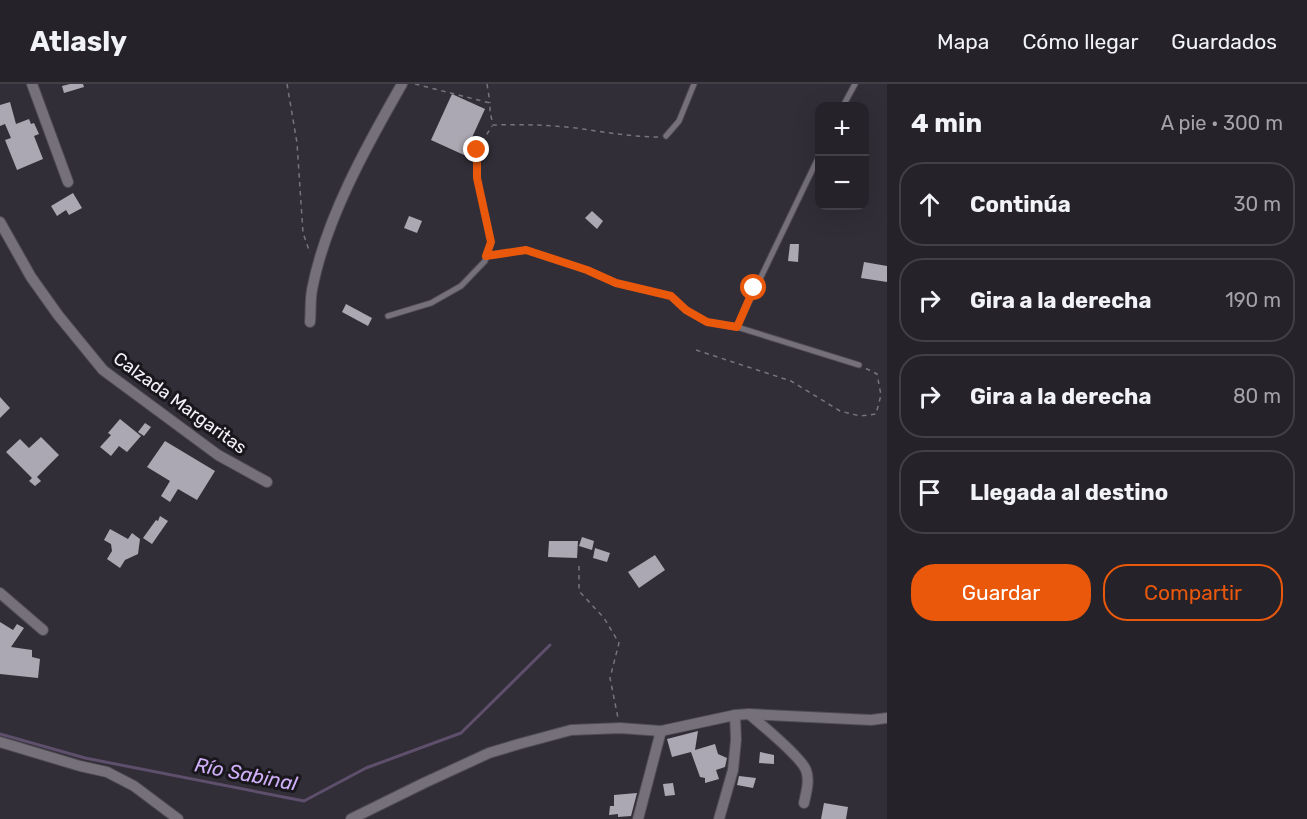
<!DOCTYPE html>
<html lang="es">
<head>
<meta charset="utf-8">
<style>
	body { margin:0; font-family:Rubik,sans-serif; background:#322f35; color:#f1f3f6 }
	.controls { position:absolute; right:18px; top:18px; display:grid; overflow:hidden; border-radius:12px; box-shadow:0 6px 24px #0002 }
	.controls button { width:54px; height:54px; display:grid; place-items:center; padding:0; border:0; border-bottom:2px solid #423f46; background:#262229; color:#f1f3f6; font:30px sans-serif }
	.stop { position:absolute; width:18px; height:18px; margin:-14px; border:4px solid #ea580c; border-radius:50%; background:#fff }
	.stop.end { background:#ea580c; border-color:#fff; box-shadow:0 2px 6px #0008 }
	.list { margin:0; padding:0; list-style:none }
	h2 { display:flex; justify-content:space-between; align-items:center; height:78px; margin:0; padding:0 24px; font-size:26px }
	h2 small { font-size:20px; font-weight:400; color:#a4a4a8 }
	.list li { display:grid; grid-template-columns:39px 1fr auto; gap:18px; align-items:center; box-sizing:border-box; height:84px; margin:0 12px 12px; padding:0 12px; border:2px solid #423f46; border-radius:24px }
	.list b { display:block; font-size:22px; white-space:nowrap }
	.list em { font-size:20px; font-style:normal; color:#a4a4a8 }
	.actions { display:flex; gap:12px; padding:18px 24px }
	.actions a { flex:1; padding:14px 0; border:2px solid #ea580c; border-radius:24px; text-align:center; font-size:21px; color:#ea580c }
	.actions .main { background:#ea580c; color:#fff }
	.icon { flex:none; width:33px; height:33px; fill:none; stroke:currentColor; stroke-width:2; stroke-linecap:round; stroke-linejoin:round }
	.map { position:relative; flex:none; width:887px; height:735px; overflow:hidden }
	header { display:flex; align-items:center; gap:36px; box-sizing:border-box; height:84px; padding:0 30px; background:#262229; border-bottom:2px solid #423f46 }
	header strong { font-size:28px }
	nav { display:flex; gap:33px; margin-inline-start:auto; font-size:21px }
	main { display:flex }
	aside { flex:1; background:#262229 }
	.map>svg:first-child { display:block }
</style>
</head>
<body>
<header>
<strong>Atlasly</strong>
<nav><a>Mapa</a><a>Cómo llegar</a><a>Guardados</a></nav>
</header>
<main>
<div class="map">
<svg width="887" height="735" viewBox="0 0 887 735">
	<rect width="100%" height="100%" fill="#322e37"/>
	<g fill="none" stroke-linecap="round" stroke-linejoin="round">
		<path stroke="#5e4f6c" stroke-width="3" d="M 0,650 L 85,674 L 304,717 L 366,684 L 461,649 L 550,561"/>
	</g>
	<g fill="#aca8b3">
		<path d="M 70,0 L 83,0 L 84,3 L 64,9 L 62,2 Z"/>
		<path d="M 452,10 L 485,25 L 464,71 L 431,56 Z"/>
		<path d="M 10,18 L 16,40 L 29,35 L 31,40 L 34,39 L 39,50 L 34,52 L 43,75 L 17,86 L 5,56 L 11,54 L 5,40 L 0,42 L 0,21 Z"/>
		<path d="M 73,109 L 82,124 L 69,131 L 66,126 L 57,132 L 51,122 Z"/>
		<path d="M 592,127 L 603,137 L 597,145 L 585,134 Z"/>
		<path d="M 409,132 L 422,137 L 417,149 L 404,144 Z"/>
		<path d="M 790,160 L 799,160 L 798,178 L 788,177 Z"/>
		<path d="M 864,178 L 887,182 L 887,198 L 861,194 Z"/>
		<path d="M 346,220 L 372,234 L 368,242 L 342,228 Z"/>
		<path d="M 0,313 L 10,324 L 0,334 Z"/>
		<path d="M 120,335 L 141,352 L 127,368 L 119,362 L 111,372 L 100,363 L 111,351 L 108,349 Z"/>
		<path d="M 145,339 L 151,343 L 144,352 L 138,348 Z"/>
		<path d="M 41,353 L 59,371 L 37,393 L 41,397 L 35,402 L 29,397 L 32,394 L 6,368 L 20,355 L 29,364 Z"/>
		<path d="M 165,357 L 215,387 L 197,416 L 178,405 L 170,418 L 161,412 L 170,397 L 147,383 Z"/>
		<path d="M 160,432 L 168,437 L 152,460 L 143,454 L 156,436 L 158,437 Z"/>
		<path d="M 110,445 L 128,455 L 132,449 L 140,455 L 138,470 L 125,476 L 120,484 L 107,475 L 112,467 L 111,460 L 104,456 Z"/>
		<path d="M 582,453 L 594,457 L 592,466 L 579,462 Z"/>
		<path d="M 549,457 L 578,457 L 577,474 L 548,473 Z"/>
		<path d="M 595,464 L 610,469 L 607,478 L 593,474 Z"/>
		<path d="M 655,471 L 665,486 L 639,504 L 628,488 Z"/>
		<path d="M 0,538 L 13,546 L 17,540 L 24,544 L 11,563 L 32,566 L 32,573 L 40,575 L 38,594 L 0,590 Z"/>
		<path d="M 698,647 L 695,666 L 715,660 L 718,670 L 727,674 L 725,683 L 716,686 L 719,695 L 705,699 L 705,694 L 700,693 L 691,668 L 672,673 L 667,655 Z"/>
		<path d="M 760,668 L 774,671 L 774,680 L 759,679 Z"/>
		<path d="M 739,692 L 756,694 L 753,704 L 737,701 Z"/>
		<path d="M 673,699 L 675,711 L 665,712 L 663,700 Z"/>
		<path d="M 637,709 L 631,732 L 618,733 L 618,730 L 609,731 L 610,722 L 614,722 L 614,711 Z"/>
		<path d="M 824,719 L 848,723 L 846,735 L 821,735 Z"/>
	</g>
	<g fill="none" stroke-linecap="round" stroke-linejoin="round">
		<defs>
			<g id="service">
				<path d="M 843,22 L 855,0"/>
				<path d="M 666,52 L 679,37 L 694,0"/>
				<path d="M 388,232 L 431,219 L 461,202 L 485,177 L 486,172 L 526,166 L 587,186 L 616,199 L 671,212 L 686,226 L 707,238 L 737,243 L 859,281"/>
				<path d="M 737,243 L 820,70"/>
			</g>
			<g id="minor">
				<path d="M 32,0 L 68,98"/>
				<path d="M 0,138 L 31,193 L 58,231 L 103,286 L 218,371 L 267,398"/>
				<path d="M 310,238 C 311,228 310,217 312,206 C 325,136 367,61 402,0"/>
				<path d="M 0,509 L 43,546"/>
				<path d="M 749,630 C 762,641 801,673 806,686 C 810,697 806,709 804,719"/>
				<path d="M 0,658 L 80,682 L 107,688 L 134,702 L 178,735"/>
				<path d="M 351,735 L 424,699 L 489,669 L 519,660 L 571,646 L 620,644 L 661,647 L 735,631 L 749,630 L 871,636 L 887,634"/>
				<path d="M 638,735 L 661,647"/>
				<path d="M 719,735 L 733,686 L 736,656 L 735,631"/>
			</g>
		</defs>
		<use href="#service" stroke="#4e4b52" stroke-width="7"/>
		<use href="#minor" stroke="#4e4b52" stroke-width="12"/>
		<g stroke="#77747c" stroke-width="1.5" stroke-dasharray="4.5 4.5" stroke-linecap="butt">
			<path d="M 287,0 L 297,59 L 303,149 L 310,169"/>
			<path d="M 415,0 L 490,19 L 490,28 L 493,41 C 521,40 548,41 576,44 C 604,48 631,53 659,53"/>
			<path d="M 487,0 L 490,19"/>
			<path d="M 490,163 L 491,158 L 477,94 L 477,66 L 492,42"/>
			<path d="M 696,266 L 791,297 L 840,327 L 860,332 L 876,330 L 881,311 L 877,290 L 865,284"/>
			<path d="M 579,482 L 579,507 L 604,534 L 619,559 L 610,594 L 618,634"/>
		</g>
		<use href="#service" stroke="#75707a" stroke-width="5"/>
		<use href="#minor" stroke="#75707a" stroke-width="10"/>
	</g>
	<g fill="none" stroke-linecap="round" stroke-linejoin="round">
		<path stroke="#ea580c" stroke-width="8" d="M 477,66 L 477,94 L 491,158 L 486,172 L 526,166 L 587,186 L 616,199 L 671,212 L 686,226 L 707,238 L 737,243 L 754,204"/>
	</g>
	<g text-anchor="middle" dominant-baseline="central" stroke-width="6" stroke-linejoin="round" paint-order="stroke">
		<g font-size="18" fill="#f3f1f7" stroke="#19171b">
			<text transform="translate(180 319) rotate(36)">Calzada Margaritas</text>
		</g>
		<g font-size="20" font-style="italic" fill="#d1b0fa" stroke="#19171b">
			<text transform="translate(246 690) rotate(11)">Río Sabinal</text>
		</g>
	</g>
</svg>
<div class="controls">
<button>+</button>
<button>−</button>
</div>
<div class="stop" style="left:754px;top:204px"></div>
<div class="stop end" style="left:477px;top:66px"></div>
</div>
<aside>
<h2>4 min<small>A pie · 300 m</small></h2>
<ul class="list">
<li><svg class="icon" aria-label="ahead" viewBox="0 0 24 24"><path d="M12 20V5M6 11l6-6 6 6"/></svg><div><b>Continúa</b></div><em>30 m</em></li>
<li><svg class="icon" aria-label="right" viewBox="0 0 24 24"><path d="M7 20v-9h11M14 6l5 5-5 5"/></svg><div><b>Gira a la derecha</b></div><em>190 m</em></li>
<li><svg class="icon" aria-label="right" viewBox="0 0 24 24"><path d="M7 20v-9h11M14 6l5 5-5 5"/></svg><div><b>Gira a la derecha</b></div><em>80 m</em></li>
<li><svg class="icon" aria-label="arrive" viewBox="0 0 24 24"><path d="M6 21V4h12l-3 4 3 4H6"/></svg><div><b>Llegada al destino</b></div></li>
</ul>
<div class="actions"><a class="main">Guardar</a><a>Compartir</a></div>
</aside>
</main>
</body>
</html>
